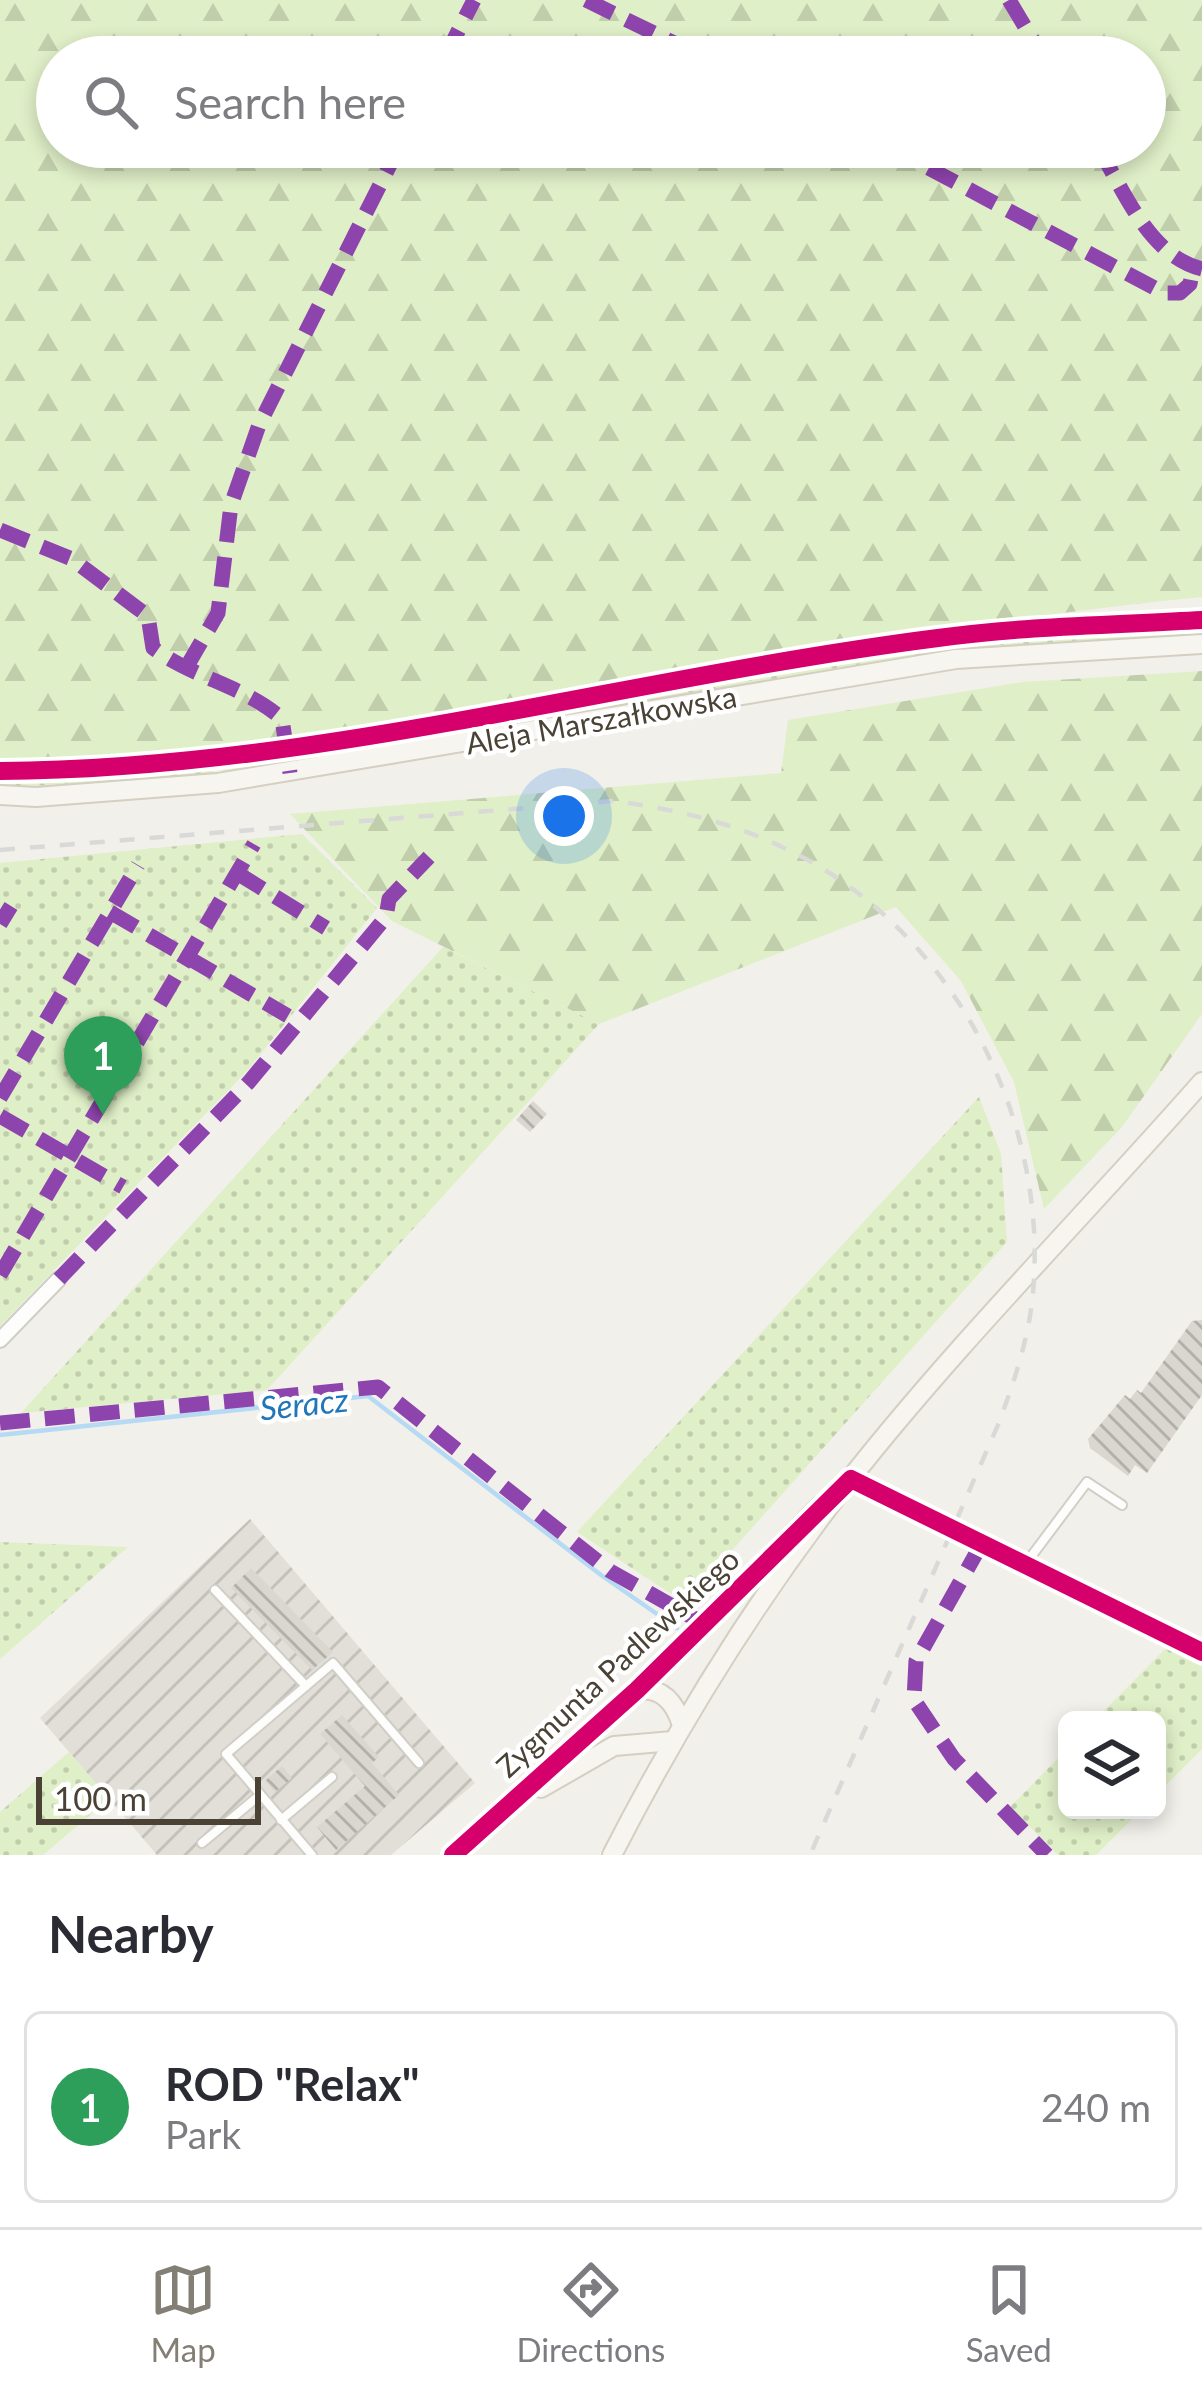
<!DOCTYPE html>
<html lang="en">
<head>
<meta charset="utf-8">
<style>
	body { margin:0; font-family:Lato,sans-serif; background:#f7f7f7; color:#2b2b33 }
	.controls { position:absolute; right:36px; bottom:36px; display:grid; overflow:hidden; border-radius:18px; box-shadow:0 6px 18px #0003 }
	.controls button { width:108px; height:108px; display:grid; place-items:center; padding:0; border:0; border-bottom:3px solid #e1e1e2; background:#fff; color:#2b2b33; font:60px sans-serif }
	.scale { position:absolute; left:36px; bottom:30px; width:225px; box-sizing:border-box; padding-left:12px; border:6px solid #494235; border-top:0; font-size:33px; line-height:42px; white-space:nowrap; color:#494235; -webkit-text-stroke:9px #fff; paint-order:stroke }
	.you { position:absolute; left:564px; top:816px; width:42px; height:42px; margin:-30px; border:9px solid #fff; border-radius:50%; background:#1a73e8; box-shadow:0 0 0 18px #1a73e833 }
	.badge { display:grid; place-items:center; width:78px; height:78px; border-radius:50%; background:#847f74; color:#fff; font-size:39px; font-weight:700 }
	.pin { position:absolute; translate:-50% -99px; filter:drop-shadow(0 3px 6px #0008) }
	.pin::after { content:''; position:absolute; top:63px; width:42px; height:36px; background:inherit; clip-path:polygon(0 0,100% 0,50% 100%) }
	.list { margin:0; padding:0; list-style:none }
	h2 { display:flex; justify-content:space-between; align-items:center; height:156px; margin:0; padding:0 48px; font-size:51px }
	h2 small { font-size:39px; font-weight:400; color:#7c7c81 }
	.list li { display:grid; grid-template-columns:78px 1fr auto; gap:36px; align-items:center; box-sizing:border-box; height:192px; margin:0 24px 24px; padding:0 24px; border:3px solid #e1e1e2; border-radius:18px }
	.list b { display:block; font-size:45px; white-space:nowrap }
	.list p { margin:0; font-size:39px; white-space:nowrap; color:#7c7c81 }
	.list em { font-size:39px; font-style:normal; color:#7c7c81 }
	.icon { flex:none; width:66px; height:66px; fill:none; stroke:currentColor; stroke-width:2; stroke-linecap:round; stroke-linejoin:round }
	.map { position:relative; flex:none; width:1202px; height:1855px; overflow:hidden }
	.search { position:absolute; background:#fff; box-shadow:0 6px 18px #0003; left:36px; right:36px; top:36px; height:132px; display:flex; align-items:center; gap:30px; box-sizing:border-box; padding:0 42px; border-radius:66px; color:#7c7c81; font-size:45px }
	.sheet { height:372px; background:#fff }
	nav { display:flex; justify-content:space-around; align-items:center; box-sizing:border-box; height:168px; border-top:3px solid #e1e1e2; background:#fff; font-size:33px; color:#7c7c81 }
	nav a { display:grid; justify-items:center; gap:6px }
	nav .on { color:#847f74 }
	.map>svg:first-child { display:block }
</style>
</head>
<body>
<div class="map">
<svg width="1202" height="1855" viewBox="0 0 1202 1855">
	<defs>
		<pattern id="industrial-furrows" width="10" height="10" patternUnits="userSpaceOnUse" patternTransform="scale(3)"><rect width="10" height="10" fill="#e2dfd8"/><path d="M-1 1l2-2M0 10L10 0M9 11l2-2" fill="none" stroke="#c3c1ba"/></pattern>
		<pattern id="grass-dots" width="8" height="8" patternUnits="userSpaceOnUse" patternTransform="scale(3)"><rect width="8" height="8" fill="#dfefc7"/><path d="M2 2h.1M6 6h.1" fill="none" stroke="#c1ceac" stroke-width="1.8" stroke-linecap="round"/></pattern>
		<pattern id="forest-firs" width="22" height="20" patternUnits="userSpaceOnUse" patternTransform="scale(3)"><rect width="22" height="20" fill="#dfefc7"/><path d="M5 1l3.5 6h-7zM16 11l3.5 6h-7z" fill="#c1ceac"/></pattern>
		<pattern id="building-back-hatch" width="6" height="6" patternUnits="userSpaceOnUse" patternTransform="scale(3)"><rect width="6" height="6" fill="#dad7d1"/><path d="M-1 5l2 2M0 0l6 6M5-1l2 2" fill="none" stroke="#b3b0aa"/></pattern>
	</defs>
	<rect width="100%" height="100%" fill="#f2f0ea"/>
	<path fill="url(#industrial-furrows)" d="M 250,1519 L 475,1783 L 391,1855 L 157,1855 L 40,1718 Z"/>
	<g fill="url(#grass-dots)">
		<path d="M 1202,623 L 1202,634 L 936,652 L 298,763 L 290,752 L 877,649 L 1004,634 Z"/>
		<path d="M 276,754 L 269,767 L 222,772 L 221,758 Z"/>
		<path d="M 211,759 L 213,773 L 90,785 L 0,786 L 0,774 L 127,771 Z"/>
		<path d="M 302,834 L 377,908 L 247,1071 L 0,1326 L 0,863 Z"/>
		<path d="M 443,947 L 599,1024 L 267,1390 L 21,1413 Z"/>
		<path d="M 979,1097 L 1001,1154 L 1007,1242 L 685,1603 L 577,1532 Z"/>
		<path d="M 0,1542 L 128,1547 L 0,1659 Z"/>
		<path d="M 1166,1648 L 1202,1667 L 1202,1749 L 1157,1794 L 1157,1720 L 1095,1720 Z"/>
		<path d="M 1067,1749 L 1067,1810 L 1141,1810 L 1096,1855 L 1058,1855 L 1010,1807 Z"/>
		<path d="M 69,1752 L 109,1799 L 43,1855 L 0,1855 L 0,1812 Z"/>
	</g>
	<g fill="url(#forest-firs)" fill-rule="evenodd">
		<path d="M 0,0 L 1202,0 L 1202,597 C 914,625 631,688 345,728 C 231,744 115,760 0,763 ZM 57,57 L 1145,57 L 1145,147 L 57,147 Z"/>
		<path d="M 1202,671 L 1202,1014 L 1122,1127 L 1044,1209 L 1014,1082 L 961,981 L 896,907 L 599,1024 L 392,921 L 290,814 L 781,773 L 788,720 L 1023,682 Z"/>
	</g>
	<g fill="none" stroke-linecap="round" stroke-linejoin="round">
		<path stroke="#b6daf4" stroke-width="4.5" d="M 0,1435 L 368,1396 L 601,1575 L 677,1628"/>
	</g>
	<g fill="url(#building-back-hatch)">
		<path d="M 533,1101 L 547,1114 L 530,1132 L 516,1120 Z"/>
		<path d="M 1202,1320 L 1202,1395 L 1147,1473 L 1135,1465 L 1128,1476 L 1090,1448 L 1088,1439 L 1125,1395 L 1130,1399 L 1137,1390 L 1141,1393 L 1192,1321 Z"/>
		<path d="M 251,1568 L 333,1652 L 312,1670 L 231,1588 Z"/>
		<path d="M 342,1715 L 379,1757 L 372,1763 L 399,1795 L 336,1850 L 317,1827 L 365,1786 L 320,1734 Z"/>
		<path d="M 282,1766 L 292,1778 L 275,1792 L 265,1781 Z"/>
	</g>
	<g fill="none" stroke-linecap="round" stroke-linejoin="round">
		<defs>
			<g id="lane">
				<path d="M 1027,1562 L 1087,1482 L 1122,1505"/>
				<path d="M 215,1590 L 306,1686"/>
				<path d="M 281,1820 L 332,1777"/>
				<path d="M 202,1843 L 260,1795"/>
				<path d="M 312,1855 L 226,1754 L 333,1663 L 419,1763"/>
			</g>
			<path id="street" d="M 0,1340 L 59,1279"/>
			<g id="secondary">
				<path d="M 0,795 L 36,797 L 218,783 L 956,659 L 1202,644"/>
				<path d="M 851,1479 L 1202,1652"/>
				<path d="M 637,1690 C 662,1686 675,1703 682,1725"/>
				<path d="M 541,1788 L 614,1746 L 673,1741"/>
				<path d="M 453,1855 L 637,1690 L 820,1506"/>
				<path d="M 612,1855 C 680,1722 759,1595 851,1478 C 960,1340 1086,1214 1202,1082"/>
			</g>
		</defs>
		<use href="#lane" stroke="#d0cec7" stroke-width="12"/>
		<use href="#street" stroke="#d0cec7" stroke-width="18"/>
		<use href="#secondary" stroke="#d4cfc2" stroke-width="22"/>
		<use href="#lane" stroke="#fdfdfc" stroke-width="8"/>
		<use href="#street" stroke="#fdfdfc" stroke-width="14"/>
		<use href="#secondary" stroke="#f7f5ef" stroke-width="18"/>
		<path stroke="#d9d9d8" stroke-width="4.5" stroke-dasharray="15 15" stroke-linecap="butt" d="M 0,850 L 614,801 C 673,809 727,821 780,846 C 950,923 1053,1120 1032,1302 C 1027,1344 1013,1385 998,1425 L 810,1855"/>
		<g stroke="#8e44ad" stroke-width="15" stroke-dasharray="30 15" stroke-linecap="butt">
			<path d="M 586,0 L 703,57"/>
			<path d="M 1009,0 L 1043,57"/>
			<path d="M 445,57 L 474,0"/>
			<path d="M 889,147 L 1164,293 L 1180,293 L 1190,284 L 1193,267"/>
			<path d="M 1098,147 C 1123,189 1149,256 1202,269"/>
			<path d="M 0,530 L 72,559 L 137,608 L 148,616 L 153,648 C 193,678 245,686 282,719 L 290,773"/>
			<path d="M 186,668 L 218,613 L 231,505 L 259,425 L 399,147"/>
			<path d="M 237,873 L 326,928"/>
			<path d="M 110,912 L 288,1016"/>
			<path d="M 0,924 L 11,906"/>
			<path d="M 0,1098 L 138,865"/>
			<path d="M 0,1116 L 123,1187"/>
			<path d="M 0,1275 L 254,844"/>
			<path d="M 59,1279 L 249,1082 L 386,917 L 389,899 L 429,857"/>
			<path d="M 0,1423 L 378,1387 L 610,1571 L 706,1625"/>
			<path d="M 982,1543 L 916,1661 L 914,1700 L 954,1759 L 1047,1855"/>
		</g>
		<defs>
			<g id="cycleway">
				<path d="M 0,771 C 318,769 624,678 938,638 C 1025,626 1114,625 1202,620"/>
				<path d="M 453,1855 L 637,1690 L 851,1479 L 1202,1652"/>
			</g>
		</defs>
		<use href="#cycleway" stroke="#fff" stroke-width="26"/>
		<use href="#cycleway" stroke="#d6006c" stroke-width="18"/>
	</g>
	<g text-anchor="middle" dominant-baseline="central" stroke-width="9" stroke-linejoin="round" paint-order="stroke">
		<g font-size="30" fill="#494235" stroke="#fff">
			<text transform="translate(601 719) rotate(-10)">Aleja Marszałkowska</text>
			<text transform="translate(617 1662) rotate(-43)">Zygmunta Padlewskiego</text>
		</g>
		<g font-size="33" font-style="italic" fill="#2076b9" stroke="#fff">
			<text transform="translate(304 1403) rotate(-6)">Seracz</text>
		</g>
	</g>
</svg>
<div class="controls">
<button><svg class="icon" aria-label="layers" viewBox="0 0 24 24"><path d="M12 4l9 5-9 5-9-5zM3 14l9 5 9-5"/></svg></button>
</div>
<div class="scale">100 m</div>
<div class="you"></div>
<div class="pin badge" style="left:103px;top:1115px;background:#2e9e5b">1</div>
<div class="search"><svg class="icon" aria-label="search" viewBox="0 0 24 24"><circle cx="10" cy="10" r="6"/><path d="M15 15l6 6"/></svg>Search here</div>
</div>
<section class="sheet">
<h2>Nearby<small></small></h2>
<ul class="list">
<li><span class="badge" style="background:#2e9e5b">1</span><div><b>ROD &quot;Relax&quot;</b><p>Park</p></div><em>240 m</em></li>
</ul>
</section>
<nav>
<a class="on"><svg class="icon" aria-label="map" viewBox="0 0 24 24"><path d="M3 6l6-2 6 2 6-2v14l-6 2-6-2-6 2zM9 4v14M15 6v14"/></svg>Map</a>
<a><svg class="icon" aria-label="directions" viewBox="0 0 24 24"><path d="M12 3l9 9-9 9-9-9zM9 14v-3h6M13 9l2 2-2 2"/></svg>Directions</a>
<a><svg class="icon" aria-label="saved" viewBox="0 0 24 24"><path d="M7 4h10v16l-5-4-5 4z"/></svg>Saved</a>
</nav>
</body>
</html>
